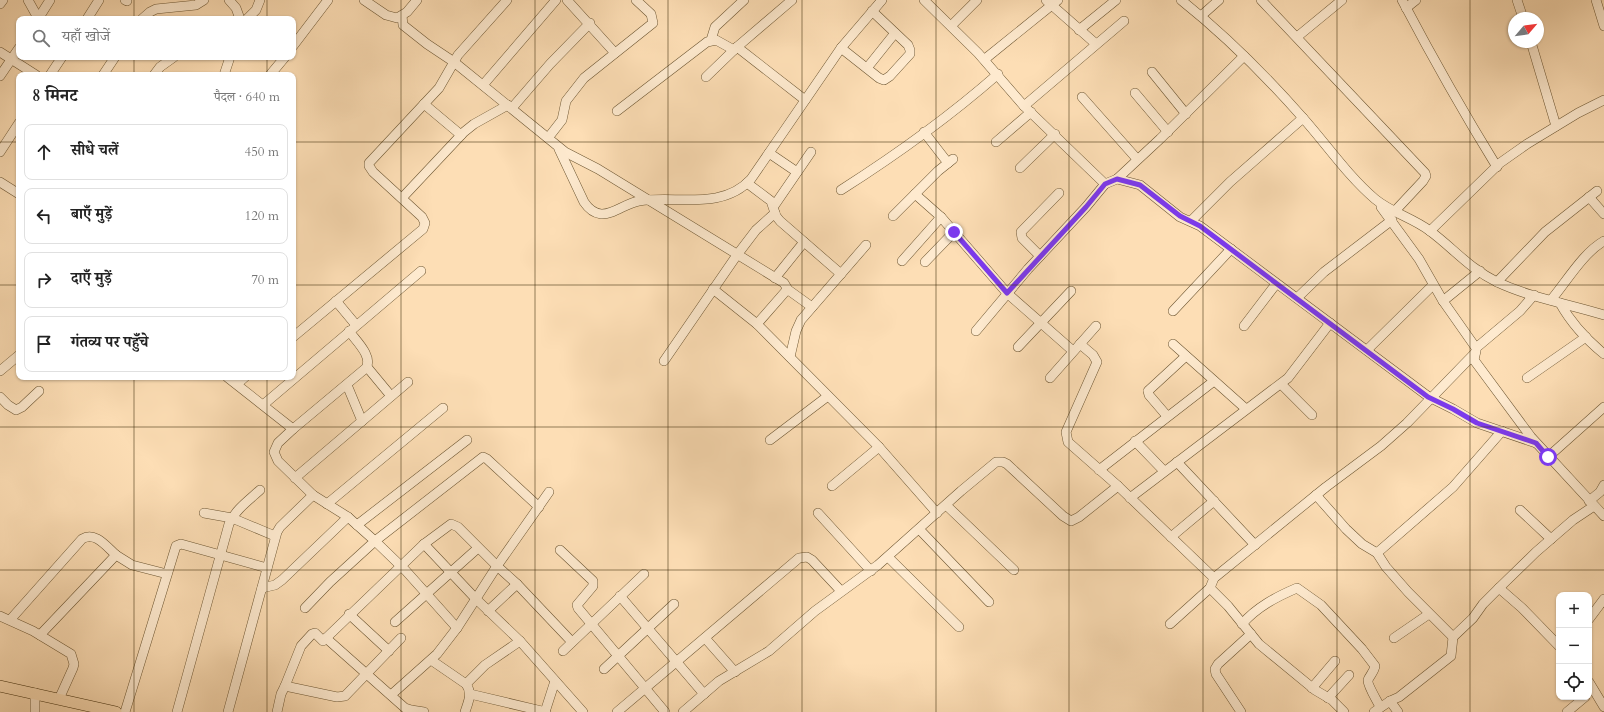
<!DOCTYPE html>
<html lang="hi">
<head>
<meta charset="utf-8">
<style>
	body { margin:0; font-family:Cardo,"Noto Serif Devanagari",serif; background:#f2f2f2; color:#222 }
	.controls { position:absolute; right:12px; bottom:12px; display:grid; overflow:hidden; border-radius:8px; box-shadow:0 1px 3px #0004 }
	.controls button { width:36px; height:36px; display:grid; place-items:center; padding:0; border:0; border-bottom:1px solid #e0e0e0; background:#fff; color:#222; font:20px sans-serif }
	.compass { position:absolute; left:1508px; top:12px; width:36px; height:36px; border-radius:50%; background:#fff; box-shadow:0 1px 3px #0004; rotate:61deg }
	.stop { position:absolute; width:12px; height:12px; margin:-9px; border:3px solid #7c3aed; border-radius:50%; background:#fff }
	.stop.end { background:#7c3aed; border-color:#fff; box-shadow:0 1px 4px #0008 }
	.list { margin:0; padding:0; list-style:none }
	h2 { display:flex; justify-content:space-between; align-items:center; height:52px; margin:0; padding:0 16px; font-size:17px }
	h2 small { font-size:13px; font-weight:400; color:#767676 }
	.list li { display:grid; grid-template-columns:26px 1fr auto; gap:12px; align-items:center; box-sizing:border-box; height:56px; margin:0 8px 8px; padding:0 8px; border:1px solid #e0e0e0; border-radius:8px }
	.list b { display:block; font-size:15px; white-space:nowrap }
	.list em { font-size:13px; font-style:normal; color:#767676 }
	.icon { flex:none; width:22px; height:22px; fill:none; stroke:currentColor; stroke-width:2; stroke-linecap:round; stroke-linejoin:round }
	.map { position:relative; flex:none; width:1604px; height:712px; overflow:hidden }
	.search { position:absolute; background:#fff; box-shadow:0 1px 3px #0004; left:16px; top:16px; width:280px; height:44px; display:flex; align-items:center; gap:10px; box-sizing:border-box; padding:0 14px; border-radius:8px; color:#767676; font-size:15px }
	.panel { position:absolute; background:#fff; box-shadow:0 1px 3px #0004; left:16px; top:72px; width:280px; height:308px; border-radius:8px }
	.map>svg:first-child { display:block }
</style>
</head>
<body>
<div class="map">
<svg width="1604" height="712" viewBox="0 0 1604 712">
	<rect width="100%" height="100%" fill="#fddeb5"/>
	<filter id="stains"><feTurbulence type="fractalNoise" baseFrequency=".005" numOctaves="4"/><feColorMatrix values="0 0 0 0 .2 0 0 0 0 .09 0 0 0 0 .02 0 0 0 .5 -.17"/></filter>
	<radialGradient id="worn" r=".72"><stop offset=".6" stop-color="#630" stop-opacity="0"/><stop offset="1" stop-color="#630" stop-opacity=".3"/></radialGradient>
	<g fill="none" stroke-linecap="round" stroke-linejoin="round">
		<defs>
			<g id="minor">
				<path d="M 28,0 L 38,18"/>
				<path d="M 125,0 L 127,1"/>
				<path d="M 229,0 L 236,8 L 240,19"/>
				<path d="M 364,0 L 386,15 L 397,18 L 407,12 L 417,0"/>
				<path d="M 567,0 L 615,53"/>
				<path d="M 924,0 L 978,53 L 1024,106 L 1105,184 L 1117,179 L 1140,185 L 1180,217 L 1200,226 L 1429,397 L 1453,409 L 1477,423 L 1536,443"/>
				<path d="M 1046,0 L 1096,44"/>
				<path d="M 1181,0 C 1225,35 1266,76 1303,118 C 1327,145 1348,176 1375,199 C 1392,213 1413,218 1430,231 C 1453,248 1470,269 1497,282 C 1531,298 1569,304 1604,315"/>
				<path d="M 1261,0 L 1425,173 L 1426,176 L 1423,181 L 1394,212"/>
				<path d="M 1402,0 C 1432,57 1463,112 1497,167"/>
				<path d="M 1517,0 L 1523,18"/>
				<path d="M 1596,0 L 1604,26"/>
				<path d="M 0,4 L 3,0"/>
				<path d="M 1406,8 L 1416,0"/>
				<path d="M 402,16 L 403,25 L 427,44 L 454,62 L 565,152 L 598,169 L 784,283 L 787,288 L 785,292 L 757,324"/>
				<path d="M 1201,16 L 1219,0"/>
				<path d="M 38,19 L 50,0"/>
				<path d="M 87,19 L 99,0"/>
				<path d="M 142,19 L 150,12 L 156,9 L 196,5 L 204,0"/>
				<path d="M 247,19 L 256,10 L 260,0"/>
				<path d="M 951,26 L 977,0"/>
				<path d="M 1079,30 L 1116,0"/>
				<path d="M 1297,37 L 1342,0"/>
				<path d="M 711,40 L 715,27 L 744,0"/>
				<path d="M 1531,42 L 1556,126"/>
				<path d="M 293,46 L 328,0"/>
				<path d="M 737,47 L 805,100"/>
				<path d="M 841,48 L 879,78 L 884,80 L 890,76 L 910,54 L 910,50 L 908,45 L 872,11"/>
				<path d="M 0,52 L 36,75"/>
				<path d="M 985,59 L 1058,0"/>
				<path d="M 867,68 L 895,33"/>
				<path d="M 1152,72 L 1186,114"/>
				<path d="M 50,75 L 62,57"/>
				<path d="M 103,75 L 115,57"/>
				<path d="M 154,75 L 160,67 L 174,57"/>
				<path d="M 224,75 L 230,57"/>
				<path d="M 270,75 L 285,57"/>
				<path d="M 0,76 L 19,48"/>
				<path d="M 706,77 L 737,47 L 792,0"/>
				<path d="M 483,85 L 556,0"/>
				<path d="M 1135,93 L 1168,132"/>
				<path d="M 1082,97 L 1137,159"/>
				<path d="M 424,104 L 461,135"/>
				<path d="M 1024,106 L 1124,21"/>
				<path d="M 512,108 L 550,64 L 590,23"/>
				<path d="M 617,111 L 707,42 L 716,40 L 734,50"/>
				<path d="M 924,132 L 948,163"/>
				<path d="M 548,138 L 562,120 L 566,101 L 584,78 L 653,23 L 651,14 L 636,0"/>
				<path d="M 996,142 L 1031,112"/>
				<path d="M 559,149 L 584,202 C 588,208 593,213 601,214 C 613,215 626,203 639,201 C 675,195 722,211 751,179 L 841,48 L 882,0"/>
				<path d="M 0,152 L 19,123"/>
				<path d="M 769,153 L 797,172"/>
				<path d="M 1020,168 L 1055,134"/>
				<path d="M 1117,179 L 1160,139 L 1244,56"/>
				<path d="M 0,182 L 19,194"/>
				<path d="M 747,183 L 771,201 L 776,216 L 780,221 L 841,274"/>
				<path d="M 841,190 C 896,155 949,117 998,74"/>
				<path d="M 915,194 L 941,217 L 1007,293 L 1073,351"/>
				<path d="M 1589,197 L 1604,214"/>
				<path d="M 402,198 L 464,132 L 474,124 L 508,105"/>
				<path d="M 774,206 L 811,152"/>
				<path d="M 1381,207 L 1419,259 L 1443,301 L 1476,348 L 1520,311 L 1534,295"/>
				<path d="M 893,216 L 938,171 L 953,159"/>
				<path d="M 1191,221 L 1230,182 L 1303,118"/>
				<path d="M 1430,231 L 1500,163 L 1527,144 L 1578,113 L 1604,100"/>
				<path d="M 1040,256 L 1022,238 L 1021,232 L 1059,193"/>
				<path d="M 902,261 L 941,217"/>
				<path d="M 925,262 L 954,232"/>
				<path d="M 775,278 L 804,242"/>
				<path d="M 1497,282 L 1545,232 L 1597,191"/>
				<path d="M 713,289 L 757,324 L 879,447 L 937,513"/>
				<path d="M 787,289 L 812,307"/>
				<path d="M 1297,298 L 1324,272 L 1392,220"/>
				<path d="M 1551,300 C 1567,281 1583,253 1604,241"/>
				<path d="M 336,301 L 356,325"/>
				<path d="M 1443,301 L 1480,271"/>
				<path d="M 1560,303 C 1571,323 1587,340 1604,354"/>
				<path d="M 1173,311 L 1231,249"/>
				<path d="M 1244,326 L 1276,284"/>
				<path d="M 976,331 L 1028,269 L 1086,207 L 1105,184"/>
				<path d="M 293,337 L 423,229 L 425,223 L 422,217 L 373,172 L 369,166 L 369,163 L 439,88 L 458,55 L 507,0"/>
				<path d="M 1080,344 L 1093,355 L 1097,362 L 1066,432 L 1068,442 L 1118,486 L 1214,578"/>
				<path d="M 1173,344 L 1246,409"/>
				<path d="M 1018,347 L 1071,291"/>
				<path d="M 1367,350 L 1433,285"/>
				<path d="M 1476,351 L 1474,360 L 1531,437 L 1604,516"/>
				<path d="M 790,357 L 796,331 L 801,320 L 866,245"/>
				<path d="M 664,361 L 737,255 L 756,230 L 775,213"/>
				<path d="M 367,367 L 391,396"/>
				<path d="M 0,371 L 19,355"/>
				<path d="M 227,377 L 293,429"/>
				<path d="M 1050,378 L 1096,326"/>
				<path d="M 1527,378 L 1586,337"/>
				<path d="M 237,384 L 245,377"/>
				<path d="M 1281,384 L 1312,415"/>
				<path d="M 347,385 L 362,421"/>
				<path d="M 0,397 L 8,405 L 16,410 L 22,407 L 39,391"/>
				<path d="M 263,405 L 421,271"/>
				<path d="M 1167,416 L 1149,395 L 1148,391 L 1186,356"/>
				<path d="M 770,440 L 828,396"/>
				<path d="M 1135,441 L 1164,471"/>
				<path d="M 1548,457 L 1604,407"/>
				<path d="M 1177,462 L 1255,545"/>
				<path d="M 1099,470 L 1214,381"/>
				<path d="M 295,478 L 408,382"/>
				<path d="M 832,486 L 879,447"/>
				<path d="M 1316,495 L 1346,529 L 1362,544 L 1377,553 L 1386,567 L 1408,592 L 1453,637"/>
				<path d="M 1130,498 L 1288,378 L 1330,323"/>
				<path d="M 1589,501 L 1600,492 L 1604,485"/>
				<path d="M 327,504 L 443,408"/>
				<path d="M 946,505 L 1014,570"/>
				<path d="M 1520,510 L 1551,539"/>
				<path d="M 204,513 L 232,518 L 275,536"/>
				<path d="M 818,513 L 871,571"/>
				<path d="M 357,525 L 467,440"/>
				<path d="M 919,529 L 989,602"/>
				<path d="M 1171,537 L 1214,501"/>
				<path d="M 424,544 L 476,599 L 520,641 L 583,712"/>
				<path d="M 560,550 L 593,581 L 593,586 L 577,605 L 578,608 L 665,712"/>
				<path d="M 1377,553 L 1453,487 L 1502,431"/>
				<path d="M 888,557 L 959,627"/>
				<path d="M 262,588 L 275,585 L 282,580 L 348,517"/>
				<path d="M 1210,588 L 1228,606 L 1259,644 L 1315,690 L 1332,700 L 1344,712"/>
				<path d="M 1499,588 L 1522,608 L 1559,646"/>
				<path d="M 620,596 L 704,694"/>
				<path d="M 305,608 L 330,582 L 375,541 L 348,517 L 313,495 L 278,461 L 274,452 L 278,443 L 293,429 L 366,368 C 373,356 356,341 349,331"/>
				<path d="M 488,611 L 517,584"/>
				<path d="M 349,614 L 389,651"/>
				<path d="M 0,616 L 33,631 L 71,654 L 74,664 L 73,668 L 59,699"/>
				<path d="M 1589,619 L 1604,599"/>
				<path d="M 10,620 L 82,539 C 95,531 106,546 116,555"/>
				<path d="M 395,622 L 478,548"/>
				<path d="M 1170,624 L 1210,588 L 1214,578 L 1326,487 L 1381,446 L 1407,423 L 1475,353"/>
				<path d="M 1242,624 C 1257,607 1276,597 1297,588 L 1321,605 L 1362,649 L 1375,666 C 1374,672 1370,675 1368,680 C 1367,685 1378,702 1380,707"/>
				<path d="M 457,628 L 406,571 L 375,541 L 483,457 L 487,459 L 539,507"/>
				<path d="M 40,635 L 116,555 L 132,565 L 167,574"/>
				<path d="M 326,638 L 405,708 L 411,710 L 424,712"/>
				<path d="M 705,638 L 735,672"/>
				<path d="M 1394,638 L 1429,614"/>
				<path d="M 563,651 L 644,574"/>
				<path d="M 431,660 L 466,684 C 473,694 468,702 465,712"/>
				<path d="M 604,669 L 674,604"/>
				<path d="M 1589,682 L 1604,707"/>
				<path d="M 466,684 L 485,665 L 520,641"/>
				<path d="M 285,686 L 301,646 L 312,634 L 315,633 L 323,641 L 424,544 L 451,524 L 458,527 L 497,566 L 517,584 L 572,642"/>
				<path d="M 1312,688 L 1335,661"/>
				<path d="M 35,693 L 35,712"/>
				<path d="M 470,694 L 546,712"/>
				<path d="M 391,695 L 437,654 L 457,628 L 497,566 L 549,492"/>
				<path d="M 1328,698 L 1349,675"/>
				<path d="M 1390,701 L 1398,712"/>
				<path d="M 125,712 L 176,546 L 181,544 L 267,568"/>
				<path d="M 177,712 L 229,524 C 235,510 249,500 260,490"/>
				<path d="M 228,712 L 277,532 L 280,527 L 313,495"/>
				<path d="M 277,712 L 281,694 L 285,686 L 337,697 L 345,696 L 401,638"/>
				<path d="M 545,712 L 555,681"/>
				<path d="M 617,712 L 799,558 L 807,557 L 812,560 L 841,591"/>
				<path d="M 683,712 L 719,681 L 769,651 L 815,611 L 878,565 L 961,491 L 996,462 L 1003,462 L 1007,464 L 1063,516 L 1071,521 L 1079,517 L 1118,486"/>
				<path d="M 1241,712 L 1216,674 L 1215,669 L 1218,664 L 1251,634"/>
				<path d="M 1374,712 L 1390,701 L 1399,697 L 1451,656 L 1453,637 L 1473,618 L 1483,604 L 1499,588 L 1536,552 L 1573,520 L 1594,506"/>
				<path d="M 1567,712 L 1585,697"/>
			</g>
			<path id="major" d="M 0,686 L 116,712"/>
		</defs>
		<use href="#minor" stroke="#6d5632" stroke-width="10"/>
		<use href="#major" stroke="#3d2907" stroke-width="12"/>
		<use href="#minor" stroke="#feeacf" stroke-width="9"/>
		<use href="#major" stroke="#fddeb5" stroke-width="11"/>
	</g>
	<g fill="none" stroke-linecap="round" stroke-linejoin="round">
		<path stroke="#7c3aed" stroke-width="5" d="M 954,232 L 1007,293 L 1086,207 L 1105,184 L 1117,179 L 1140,185 L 1180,216 L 1200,226 L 1428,397 L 1453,409 L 1477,423 L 1536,443 L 1548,457"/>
	</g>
	<path fill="none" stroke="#3d2907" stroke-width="1" stroke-opacity="0.55" d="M 134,0 L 134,19M 267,0 L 267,19M 401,0 L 401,712M 535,0 L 535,712M 668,0 L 668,712M 802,0 L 802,712M 936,0 L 936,712M 1069,0 L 1069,712M 1203,0 L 1203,712M 1337,0 L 1337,712M 1470,0 L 1470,712M 134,57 L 134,75M 267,57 L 267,75M 0,142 L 19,142M 293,142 L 1604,142M 0,285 L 19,285M 293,285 L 1604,285M 134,377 L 134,712M 267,377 L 267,712M 0,427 L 1604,427M 0,570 L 1604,570"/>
	<rect width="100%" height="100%" filter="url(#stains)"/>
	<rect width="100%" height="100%" fill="url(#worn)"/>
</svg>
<div class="controls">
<button>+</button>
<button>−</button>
<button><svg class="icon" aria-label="locate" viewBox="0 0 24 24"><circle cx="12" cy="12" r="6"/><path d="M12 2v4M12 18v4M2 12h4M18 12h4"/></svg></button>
</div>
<svg class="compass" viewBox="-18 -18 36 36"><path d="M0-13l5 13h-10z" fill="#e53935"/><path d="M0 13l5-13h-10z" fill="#767676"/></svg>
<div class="stop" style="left:1548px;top:457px"></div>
<div class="stop end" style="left:954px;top:232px"></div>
<div class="search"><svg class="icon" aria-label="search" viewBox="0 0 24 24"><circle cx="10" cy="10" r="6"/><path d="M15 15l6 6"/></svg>यहाँ खोजें</div>
<section class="panel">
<h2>8 मिनट<small>पैदल · 640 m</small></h2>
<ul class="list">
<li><svg class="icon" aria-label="ahead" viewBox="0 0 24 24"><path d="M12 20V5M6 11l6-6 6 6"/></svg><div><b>सीधे चलें</b></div><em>450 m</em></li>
<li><svg class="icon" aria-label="left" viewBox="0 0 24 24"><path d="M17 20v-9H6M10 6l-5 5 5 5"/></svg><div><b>बाएँ मुड़ें</b></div><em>120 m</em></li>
<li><svg class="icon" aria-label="right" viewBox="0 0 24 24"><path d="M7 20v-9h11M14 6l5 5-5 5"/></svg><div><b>दाएँ मुड़ें</b></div><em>70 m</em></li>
<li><svg class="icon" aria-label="arrive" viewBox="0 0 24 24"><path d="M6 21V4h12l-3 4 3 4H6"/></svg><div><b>गंतव्य पर पहुँचे</b></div></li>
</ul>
</section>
</div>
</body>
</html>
